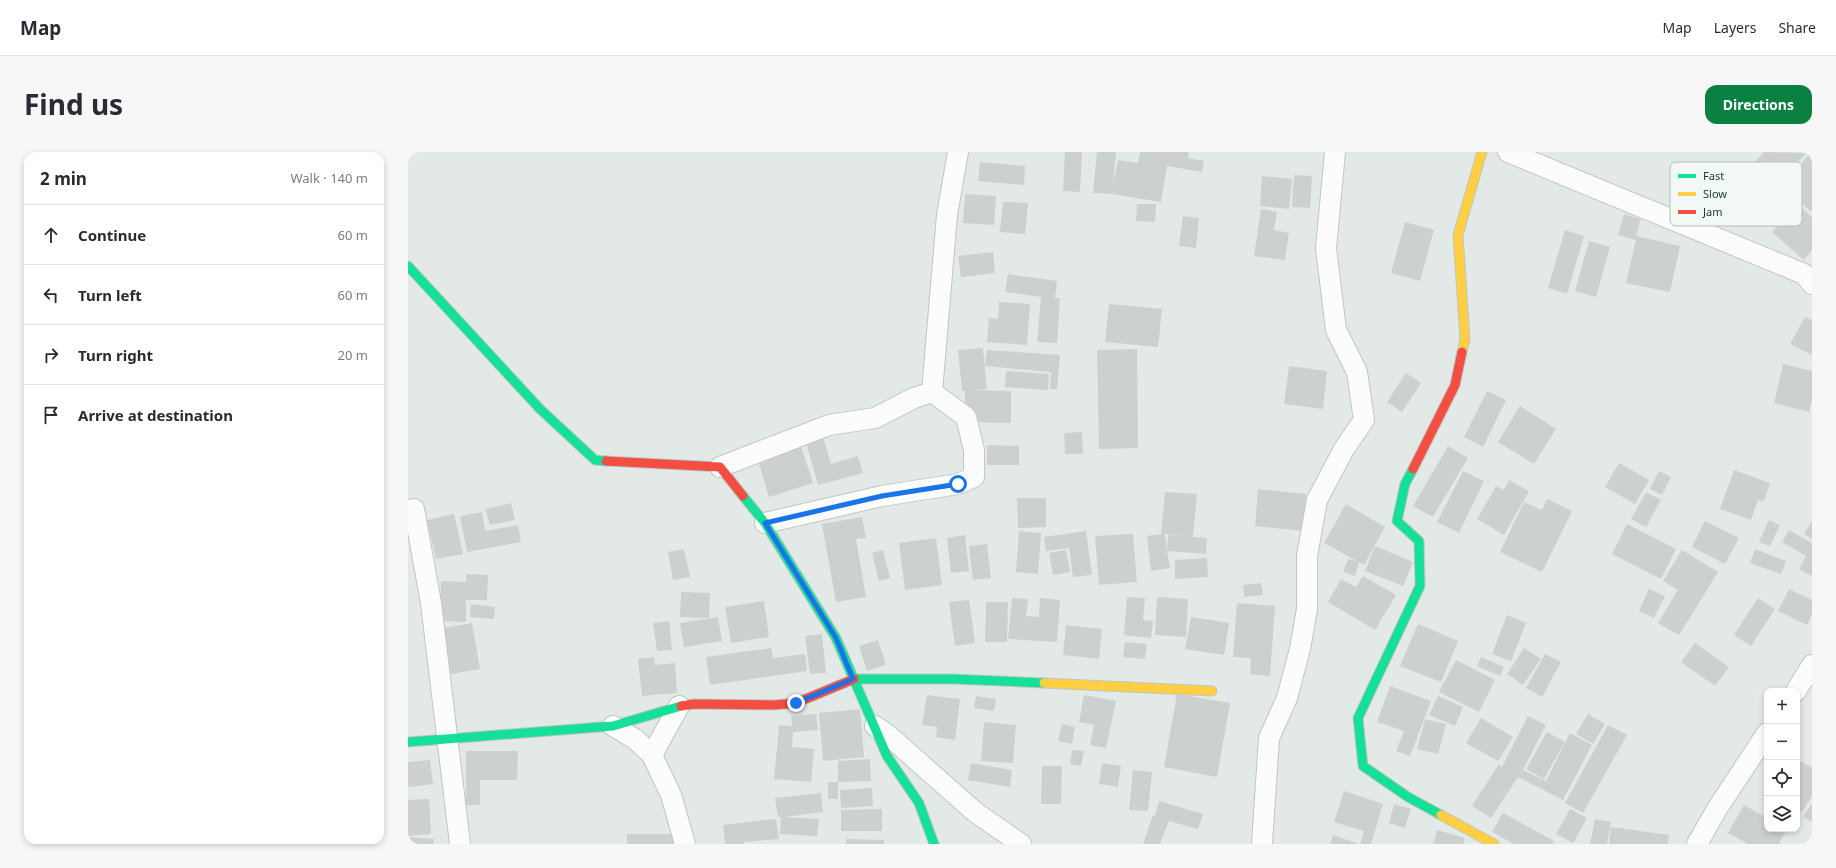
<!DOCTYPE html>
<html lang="en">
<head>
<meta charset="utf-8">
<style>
	body { margin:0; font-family:"Noto Sans",sans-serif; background:#f7f7f7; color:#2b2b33 }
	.controls { position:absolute; right:12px; bottom:12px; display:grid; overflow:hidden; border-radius:8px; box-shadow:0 2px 6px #0003 }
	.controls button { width:36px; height:36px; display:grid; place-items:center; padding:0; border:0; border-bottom:1px solid #e1e1e2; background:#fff; color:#2b2b33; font:20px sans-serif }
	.stop { position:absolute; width:12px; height:12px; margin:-9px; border:3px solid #1a73e8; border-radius:50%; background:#fff }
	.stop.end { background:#1a73e8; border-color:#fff; box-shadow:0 1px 4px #0008 }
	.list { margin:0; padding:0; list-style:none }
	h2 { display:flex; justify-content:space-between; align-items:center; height:52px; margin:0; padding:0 16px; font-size:17px }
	h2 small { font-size:13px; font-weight:400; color:#7c7c81 }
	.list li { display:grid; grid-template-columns:26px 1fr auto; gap:12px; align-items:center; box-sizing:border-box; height:60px; padding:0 16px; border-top:1px solid #e1e1e2 }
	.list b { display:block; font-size:15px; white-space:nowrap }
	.list em { font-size:13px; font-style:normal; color:#7c7c81 }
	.icon { flex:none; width:22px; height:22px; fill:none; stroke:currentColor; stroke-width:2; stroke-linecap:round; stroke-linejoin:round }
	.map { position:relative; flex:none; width:1404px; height:692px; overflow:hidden; border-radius:12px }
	header { display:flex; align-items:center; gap:24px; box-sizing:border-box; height:56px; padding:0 20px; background:#fff; border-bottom:1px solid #e1e1e2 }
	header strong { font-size:19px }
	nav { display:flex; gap:22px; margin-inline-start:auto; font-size:14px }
	.intro { display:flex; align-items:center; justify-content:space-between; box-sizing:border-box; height:96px; padding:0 24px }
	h1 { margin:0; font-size:28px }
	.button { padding:10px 18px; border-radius:12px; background:#0b8043; color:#fff; font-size:14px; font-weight:700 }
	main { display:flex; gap:24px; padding:0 24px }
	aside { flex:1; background:#fff; border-radius:12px; box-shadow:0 2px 6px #0003 }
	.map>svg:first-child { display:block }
</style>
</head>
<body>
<header>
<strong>Map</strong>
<nav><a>Map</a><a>Layers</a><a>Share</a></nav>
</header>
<div class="intro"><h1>Find us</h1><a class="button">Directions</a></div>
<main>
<aside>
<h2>2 min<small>Walk · 140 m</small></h2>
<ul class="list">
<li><svg class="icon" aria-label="ahead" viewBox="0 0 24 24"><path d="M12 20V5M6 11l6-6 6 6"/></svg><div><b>Continue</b></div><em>60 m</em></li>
<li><svg class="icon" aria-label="left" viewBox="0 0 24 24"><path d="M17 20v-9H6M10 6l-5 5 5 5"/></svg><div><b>Turn left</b></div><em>60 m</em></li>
<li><svg class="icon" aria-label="right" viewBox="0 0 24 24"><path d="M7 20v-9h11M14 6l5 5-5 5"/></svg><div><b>Turn right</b></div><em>20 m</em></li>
<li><svg class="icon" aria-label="arrive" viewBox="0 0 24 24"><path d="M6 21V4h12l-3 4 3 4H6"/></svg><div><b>Arrive at destination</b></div></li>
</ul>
</aside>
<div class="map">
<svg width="1404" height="692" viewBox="0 0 1404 692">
	<rect width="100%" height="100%" fill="#e3e9e7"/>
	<g fill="#ccd1d0">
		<path d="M 657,0 L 674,0 L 672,40 L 655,39 Z"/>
		<path d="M 689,0 L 708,0 L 705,34 L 710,8 L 730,11 L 732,0 L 781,0 L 780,6 L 796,9 L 794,20 L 759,14 L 753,50 L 704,42 L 685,41 Z"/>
		<path d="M 1356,0 L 1398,1 L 1362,43 L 1337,22 Z"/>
		<path d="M 1402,1 L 1404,2 L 1404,60 L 1374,35 Z"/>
		<path d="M 572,10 L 617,14 L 616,33 L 570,29 Z"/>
		<path d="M 886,23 L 904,24 L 902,56 L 884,55 Z"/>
		<path d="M 854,24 L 884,27 L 881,57 L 852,54 Z"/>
		<path d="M 557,42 L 588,44 L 586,73 L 555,71 Z"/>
		<path d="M 595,50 L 620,51 L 617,82 L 592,80 Z"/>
		<path d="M 729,52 L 748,52 L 747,70 L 728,69 Z"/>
		<path d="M 1389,52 L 1404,65 L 1404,98 L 1396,108 L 1364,80 Z"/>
		<path d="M 853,57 L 869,60 L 866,78 L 881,81 L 877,108 L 846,104 Z"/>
		<path d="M 1216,62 L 1233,67 L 1228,84 L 1272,94 L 1262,140 L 1218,131 L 1228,88 L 1210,83 Z"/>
		<path d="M 775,64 L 791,66 L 788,96 L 771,94 Z"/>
		<path d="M 997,70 L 1026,78 L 1012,129 L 983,121 Z"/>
		<path d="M 1157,78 L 1176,84 L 1159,142 L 1140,136 Z"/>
		<path d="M 1181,89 L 1202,95 L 1188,145 L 1167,139 Z"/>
		<path d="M 585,100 L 587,121 L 553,125 L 550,104 Z"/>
		<path d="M 600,122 L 649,129 L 647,146 L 652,146 L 649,191 L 629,190 L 633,145 L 597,140 Z"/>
		<path d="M 591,150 L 622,152 L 619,193 L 579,190 L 581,166 L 590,167 Z"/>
		<path d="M 701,152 L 754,157 L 750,195 L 697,190 Z"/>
		<path d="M 1397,165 L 1404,168 L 1404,203 L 1382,192 Z"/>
		<path d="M 575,196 L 579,237 L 565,238 L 603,239 L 603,271 L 557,270 L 557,239 L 554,239 L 550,198 Z"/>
		<path d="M 729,197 L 730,296 L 691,297 L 689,198 Z"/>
		<path d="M 579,198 L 652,203 L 649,237 L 642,237 L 643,220 L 577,214 Z"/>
		<path d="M 1375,212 L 1404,219 L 1404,247 L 1401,260 L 1366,251 Z"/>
		<path d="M 881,214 L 919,219 L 915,257 L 876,252 Z"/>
		<path d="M 598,219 L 641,222 L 640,238 L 597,235 Z"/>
		<path d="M 998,221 L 1013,231 L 994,260 L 979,250 Z"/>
		<path d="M 1079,239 L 1098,248 L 1075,295 L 1056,285 Z"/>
		<path d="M 1112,254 L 1148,277 L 1126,312 L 1090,290 Z"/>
		<path d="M 674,280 L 675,302 L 657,302 L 656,281 Z"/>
		<path d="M 415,285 L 423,312 L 450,304 L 455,321 L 410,333 L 398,290 Z"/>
		<path d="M 392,291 L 405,331 L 361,345 L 349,305 Z"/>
		<path d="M 579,293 L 611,294 L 611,313 L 579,313 Z"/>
		<path d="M 1040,294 L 1060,306 L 1025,365 L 1005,354 Z"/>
		<path d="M 1211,311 L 1241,328 L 1227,352 L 1197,335 Z"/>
		<path d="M 1326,318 L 1362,331 L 1356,349 L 1350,348 L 1343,368 L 1312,357 Z"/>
		<path d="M 1055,319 L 1076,329 L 1051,381 L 1029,370 Z"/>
		<path d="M 1251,319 L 1263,325 L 1254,343 L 1242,337 Z"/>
		<path d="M 1101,328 L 1121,339 L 1096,383 L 1069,367 L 1088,334 L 1096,338 Z"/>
		<path d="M 850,337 L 898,342 L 895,379 L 847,374 Z"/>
		<path d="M 757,340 L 789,342 L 785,385 L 757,382 L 759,399 L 760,383 L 799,386 L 798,402 L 759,399 L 762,416 L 743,419 L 739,384 L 753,382 Z"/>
		<path d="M 1238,340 L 1253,348 L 1238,375 L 1223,367 Z"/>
		<path d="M 609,346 L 638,346 L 638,375 L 610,376 Z"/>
		<path d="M 1139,347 L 1164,359 L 1134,420 L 1092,400 L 1116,350 L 1134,358 Z"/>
		<path d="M 103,351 L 107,368 L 82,373 L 77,357 Z"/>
		<path d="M 938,352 L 977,375 L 956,413 L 916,391 Z"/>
		<path d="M 74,360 L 77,379 L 110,373 L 113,390 L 59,400 L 52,364 Z"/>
		<path d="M 46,362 L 55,402 L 28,407 L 19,368 Z"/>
		<path d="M 454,365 L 458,386 L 448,387 L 458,445 L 428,450 L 414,372 Z"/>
		<path d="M 1361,368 L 1372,373 L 1362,394 L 1351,390 Z"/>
		<path d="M 1297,369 L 1331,386 L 1317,412 L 1284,395 Z"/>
		<path d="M 1404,369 L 1404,387 L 1396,382 Z"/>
		<path d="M 1219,372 L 1268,397 L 1253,427 L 1204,402 Z"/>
		<path d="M 1381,378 L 1404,391 L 1404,424 L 1391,417 L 1398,404 L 1374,390 Z"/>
		<path d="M 611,379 L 633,381 L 630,422 L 608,420 Z"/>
		<path d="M 678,379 L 684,423 L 665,425 L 661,396 L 638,399 L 636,385 Z"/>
		<path d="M 725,382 L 729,430 L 691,433 L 687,384 Z"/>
		<path d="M 557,383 L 561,419 L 543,421 L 539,386 Z"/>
		<path d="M 528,386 L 534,433 L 497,438 L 491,391 Z"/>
		<path d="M 579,392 L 583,426 L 565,428 L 561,394 Z"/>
		<path d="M 967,394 L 1005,410 L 995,434 L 957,419 Z"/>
		<path d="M 276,397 L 282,425 L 265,428 L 260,400 Z"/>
		<path d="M 1347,397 L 1378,409 L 1373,422 L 1342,411 Z"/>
		<path d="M 475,398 L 482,426 L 471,429 L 464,401 Z"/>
		<path d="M 658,398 L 662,420 L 645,423 L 641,401 Z"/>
		<path d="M 1274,398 L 1310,420 L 1271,483 L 1250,471 L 1270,438 L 1255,429 Z"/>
		<path d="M 799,406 L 800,425 L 767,427 L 767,408 Z"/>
		<path d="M 940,407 L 951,410 L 947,424 L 935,420 Z"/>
		<path d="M 58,422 L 80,423 L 79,448 L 58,448 L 58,470 L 32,469 L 33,429 L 58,430 Z"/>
		<path d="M 955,424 L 988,443 L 967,478 L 920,450 L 933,427 L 948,435 Z"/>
		<path d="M 853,431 L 855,443 L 836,445 L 835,433 Z"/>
		<path d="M 1241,437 L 1257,444 L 1246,466 L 1231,459 Z"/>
		<path d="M 1381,437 L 1404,448 L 1404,462 L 1399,473 L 1370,459 Z"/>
		<path d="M 273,440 L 302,441 L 301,466 L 272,465 Z"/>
		<path d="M 719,445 L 737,446 L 735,468 L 745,469 L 743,486 L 716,483 Z"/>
		<path d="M 749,445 L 780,447 L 778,485 L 747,483 Z"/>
		<path d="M 604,446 L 620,447 L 618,464 L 631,465 L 632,446 L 652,448 L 649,490 L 600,487 Z"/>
		<path d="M 1350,446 L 1367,457 L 1343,494 L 1326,483 Z"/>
		<path d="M 561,448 L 567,491 L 547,494 L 541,450 Z"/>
		<path d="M 356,449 L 361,485 L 323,491 L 317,455 Z"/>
		<path d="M 578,450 L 600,450 L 599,490 L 577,490 Z"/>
		<path d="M 829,451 L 867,454 L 862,524 L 842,522 L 843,506 L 825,505 Z"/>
		<path d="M 63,452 L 87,455 L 86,467 L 62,465 Z"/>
		<path d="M 1099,463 L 1118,471 L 1103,509 L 1084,502 Z"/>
		<path d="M 310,465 L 314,489 L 276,495 L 272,471 Z"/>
		<path d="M 783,465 L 821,471 L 816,503 L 777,497 Z"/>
		<path d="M 261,469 L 264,498 L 249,499 L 245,471 Z"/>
		<path d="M 64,471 L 72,517 L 43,522 L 35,476 Z"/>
		<path d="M 1010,472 L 1050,489 L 1033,530 L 992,514 Z"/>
		<path d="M 658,473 L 694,477 L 691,507 L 655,503 Z"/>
		<path d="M 414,482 L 418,521 L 402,522 L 397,484 Z"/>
		<path d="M 470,488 L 478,513 L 459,519 L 451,494 Z"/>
		<path d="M 717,490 L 739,492 L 737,507 L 715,505 Z"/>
		<path d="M 1287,491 L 1321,515 L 1307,534 L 1273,510 Z"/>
		<path d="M 363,496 L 365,506 L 397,502 L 399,519 L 302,533 L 298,505 Z"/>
		<path d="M 1116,496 L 1133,507 L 1115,533 L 1099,522 Z"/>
		<path d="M 1137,502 L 1153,510 L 1134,545 L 1118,536 Z"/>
		<path d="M 246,505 L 247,513 L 267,511 L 269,541 L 234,544 L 230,507 Z"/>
		<path d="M 1073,505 L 1096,515 L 1092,524 L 1069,514 Z"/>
		<path d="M 1048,508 L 1087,528 L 1071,560 L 1031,540 Z"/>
		<path d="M 982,534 L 1023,549 L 1002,604 L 988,599 L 996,579 L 969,570 Z"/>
		<path d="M 769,542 L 822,551 L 809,625 L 756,615 Z"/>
		<path d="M 519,543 L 552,547 L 547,588 L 528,585 L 529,575 L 514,573 Z"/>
		<path d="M 676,543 L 708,549 L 698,596 L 682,593 L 686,573 L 671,570 Z"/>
		<path d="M 568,544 L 588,547 L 586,559 L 566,556 Z"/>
		<path d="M 1030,544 L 1055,555 L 1047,574 L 1021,563 Z"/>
		<path d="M 452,557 L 456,605 L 415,609 L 411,561 Z"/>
		<path d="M 408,562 L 410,578 L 385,580 L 384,595 L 406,597 L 403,630 L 366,627 L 371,573 L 384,574 L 383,564 Z"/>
		<path d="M 1180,562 L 1197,572 L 1185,592 L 1168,582 Z"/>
		<path d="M 1120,564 L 1138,573 L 1115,618 L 1138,629 L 1162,581 L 1184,593 L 1155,648 L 1110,625 L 1083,666 L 1064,654 L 1091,612 L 1094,615 Z"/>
		<path d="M 1073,566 L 1105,585 L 1090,609 L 1058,591 Z"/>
		<path d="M 1017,567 L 1038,572 L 1030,602 L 1009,597 Z"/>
		<path d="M 576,570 L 608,573 L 605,611 L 573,609 Z"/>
		<path d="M 654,572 L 667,575 L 664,592 L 650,589 Z"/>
		<path d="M 1200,573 L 1219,583 L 1175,661 L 1157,651 Z"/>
		<path d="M 1139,580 L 1157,590 L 1136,627 L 1118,617 Z"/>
		<path d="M 664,598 L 676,599 L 673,614 L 662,612 Z"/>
		<path d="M 58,599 L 110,599 L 109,628 L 72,628 L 72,653 L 58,653 Z"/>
		<path d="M 462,607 L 463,629 L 430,630 L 430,647 L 420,647 L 420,630 L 430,630 L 430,609 Z"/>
		<path d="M 1389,607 L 1404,616 L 1404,644 L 1394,660 L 1389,657 Z"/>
		<path d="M 22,608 L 25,632 L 0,635 L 0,610 Z"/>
		<path d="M 563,611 L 604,618 L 602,635 L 560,628 Z"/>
		<path d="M 694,611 L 713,614 L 710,635 L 691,632 Z"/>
		<path d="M 634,614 L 654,614 L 653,652 L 633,652 Z"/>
		<path d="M 725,618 L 744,620 L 740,659 L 721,658 Z"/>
		<path d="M 464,636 L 465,654 L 433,656 L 432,638 Z"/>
		<path d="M 936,639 L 975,652 L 963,692 L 952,692 L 956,679 L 926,670 Z"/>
		<path d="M 413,641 L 415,660 L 377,665 L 411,667 L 409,684 L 372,682 L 373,665 L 370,665 L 367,646 Z"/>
		<path d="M 21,647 L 23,682 L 0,684 L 0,648 Z"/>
		<path d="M 751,649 L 795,662 L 790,677 L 761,669 L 752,692 L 735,692 L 745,663 L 747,664 Z"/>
		<path d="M 1404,651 L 1404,670 L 1395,665 Z"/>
		<path d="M 986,652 L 1003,657 L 997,676 L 981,671 Z"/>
		<path d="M 1336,653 L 1359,666 L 1359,677 L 1379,677 L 1371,692 L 1340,692 L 1320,681 Z"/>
		<path d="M 474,657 L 474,679 L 433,679 L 433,658 Z"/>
		<path d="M 1162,657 L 1179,666 L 1165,691 L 1148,682 Z"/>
		<path d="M 1095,661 L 1146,689 L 1144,692 L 1106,692 L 1084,680 Z"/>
		<path d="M 368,667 L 371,687 L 336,690 L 336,692 L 317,692 L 315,673 Z"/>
		<path d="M 1187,667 L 1203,670 L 1199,692 L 1182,692 Z"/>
		<path d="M 1203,675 L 1261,683 L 1260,692 L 1201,692 Z"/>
		<path d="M 1029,678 L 1057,686 L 1055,692 L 1025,692 Z"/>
		<rect x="219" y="682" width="51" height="10"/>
		<path d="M 925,683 L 951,692 L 922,692 Z"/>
		<path d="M 0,685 L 26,687 L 25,692 L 0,692 Z"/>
		<path d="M 438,687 L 476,688 L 476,692 L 438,692 Z"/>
	</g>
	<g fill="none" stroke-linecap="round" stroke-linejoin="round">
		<defs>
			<g id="street">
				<path d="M 1100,0 L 1396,122 L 1404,132"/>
				<path d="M 312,315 L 421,273 L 467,266 L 506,246 L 524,240 L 539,63 L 550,0"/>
				<path d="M 0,358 L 6,357 L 23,451 L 52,692"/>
				<path d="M 357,371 L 474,344 L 550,332 L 566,325 L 566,298 L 558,265 L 524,240"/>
				<path d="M 1388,539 L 1404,513"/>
				<path d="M 205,574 L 227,587 L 244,603 L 263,643 L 277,692"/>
				<path d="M 467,574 L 480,583 L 567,660 L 613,692"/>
				<path d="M 244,603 L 271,554"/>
				<path d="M 854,692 L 861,586 L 879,546 L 892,497 L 899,457 L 899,404 L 909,348 L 936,297 L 956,268 L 949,220 L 928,178 L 918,96 L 927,0"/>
				<path d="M 1289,692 L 1309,657 L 1359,581"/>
			</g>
			<g id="fast">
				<path d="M 0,114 L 132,257 L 187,308 L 198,309"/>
				<path d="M 1005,317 L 997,332 L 989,369 L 1011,389 L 1012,434 L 950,566 L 955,614 L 1000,645 L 1033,663"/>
				<path d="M 335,344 L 357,371 L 428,486 L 479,604 L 511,651 L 526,692"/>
				<path d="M 446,527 L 544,527 L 636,531"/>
				<path d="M 0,590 L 205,574 L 273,554"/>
			</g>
			<g id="slow">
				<path d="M 1054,200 L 1057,188 L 1050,83 L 1074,0"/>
				<path d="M 636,531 L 804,539"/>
				<path d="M 1033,663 L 1086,692"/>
			</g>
			<g id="jam">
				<path d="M 198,309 L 312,315 L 335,344"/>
				<path d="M 1005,317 L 1047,233 L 1054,200"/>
				<path d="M 273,554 L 286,552 L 366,553 L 388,551 L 446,527"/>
			</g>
		</defs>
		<use href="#street" stroke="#c0c6c4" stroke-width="22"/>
		<use href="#fast" stroke="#bfc6c4" stroke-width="11"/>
		<use href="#slow" stroke="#bfc6c4" stroke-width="11"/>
		<use href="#jam" stroke="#bfc6c4" stroke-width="11"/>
		<use href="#street" stroke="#fbfcfb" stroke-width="20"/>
		<use href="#fast" stroke="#16e098" stroke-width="9"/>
		<use href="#slow" stroke="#ffcf43" stroke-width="9"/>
		<use href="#jam" stroke="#f24e42" stroke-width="9"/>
	</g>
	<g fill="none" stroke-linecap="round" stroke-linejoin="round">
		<path stroke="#1a73e8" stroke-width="5" d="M 388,551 L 445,527 L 428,486 L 357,371 L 474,344 L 550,332"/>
	</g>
	<rect x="1262" y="10" width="132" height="64" rx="6" fill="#f1f8f5" stroke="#b3bfbc" stroke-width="1"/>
	<rect x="1270" y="22" width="18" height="4" fill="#16e098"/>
	<rect x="1270" y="40" width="18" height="4" fill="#ffcf43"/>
	<rect x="1270" y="58" width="18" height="4" fill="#f24e42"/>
	<g font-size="11" fill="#223b37">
		<text x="1295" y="28">Fast</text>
		<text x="1295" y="46">Slow</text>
		<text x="1295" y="64">Jam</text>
	</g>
</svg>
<div class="controls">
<button>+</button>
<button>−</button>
<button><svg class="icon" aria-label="locate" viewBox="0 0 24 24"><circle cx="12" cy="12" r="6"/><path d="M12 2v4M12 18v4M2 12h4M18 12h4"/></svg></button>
<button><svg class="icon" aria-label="layers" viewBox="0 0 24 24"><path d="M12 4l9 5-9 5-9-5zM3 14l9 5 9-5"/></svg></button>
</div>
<div class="stop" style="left:550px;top:332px"></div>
<div class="stop end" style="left:388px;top:551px"></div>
</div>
</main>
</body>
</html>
